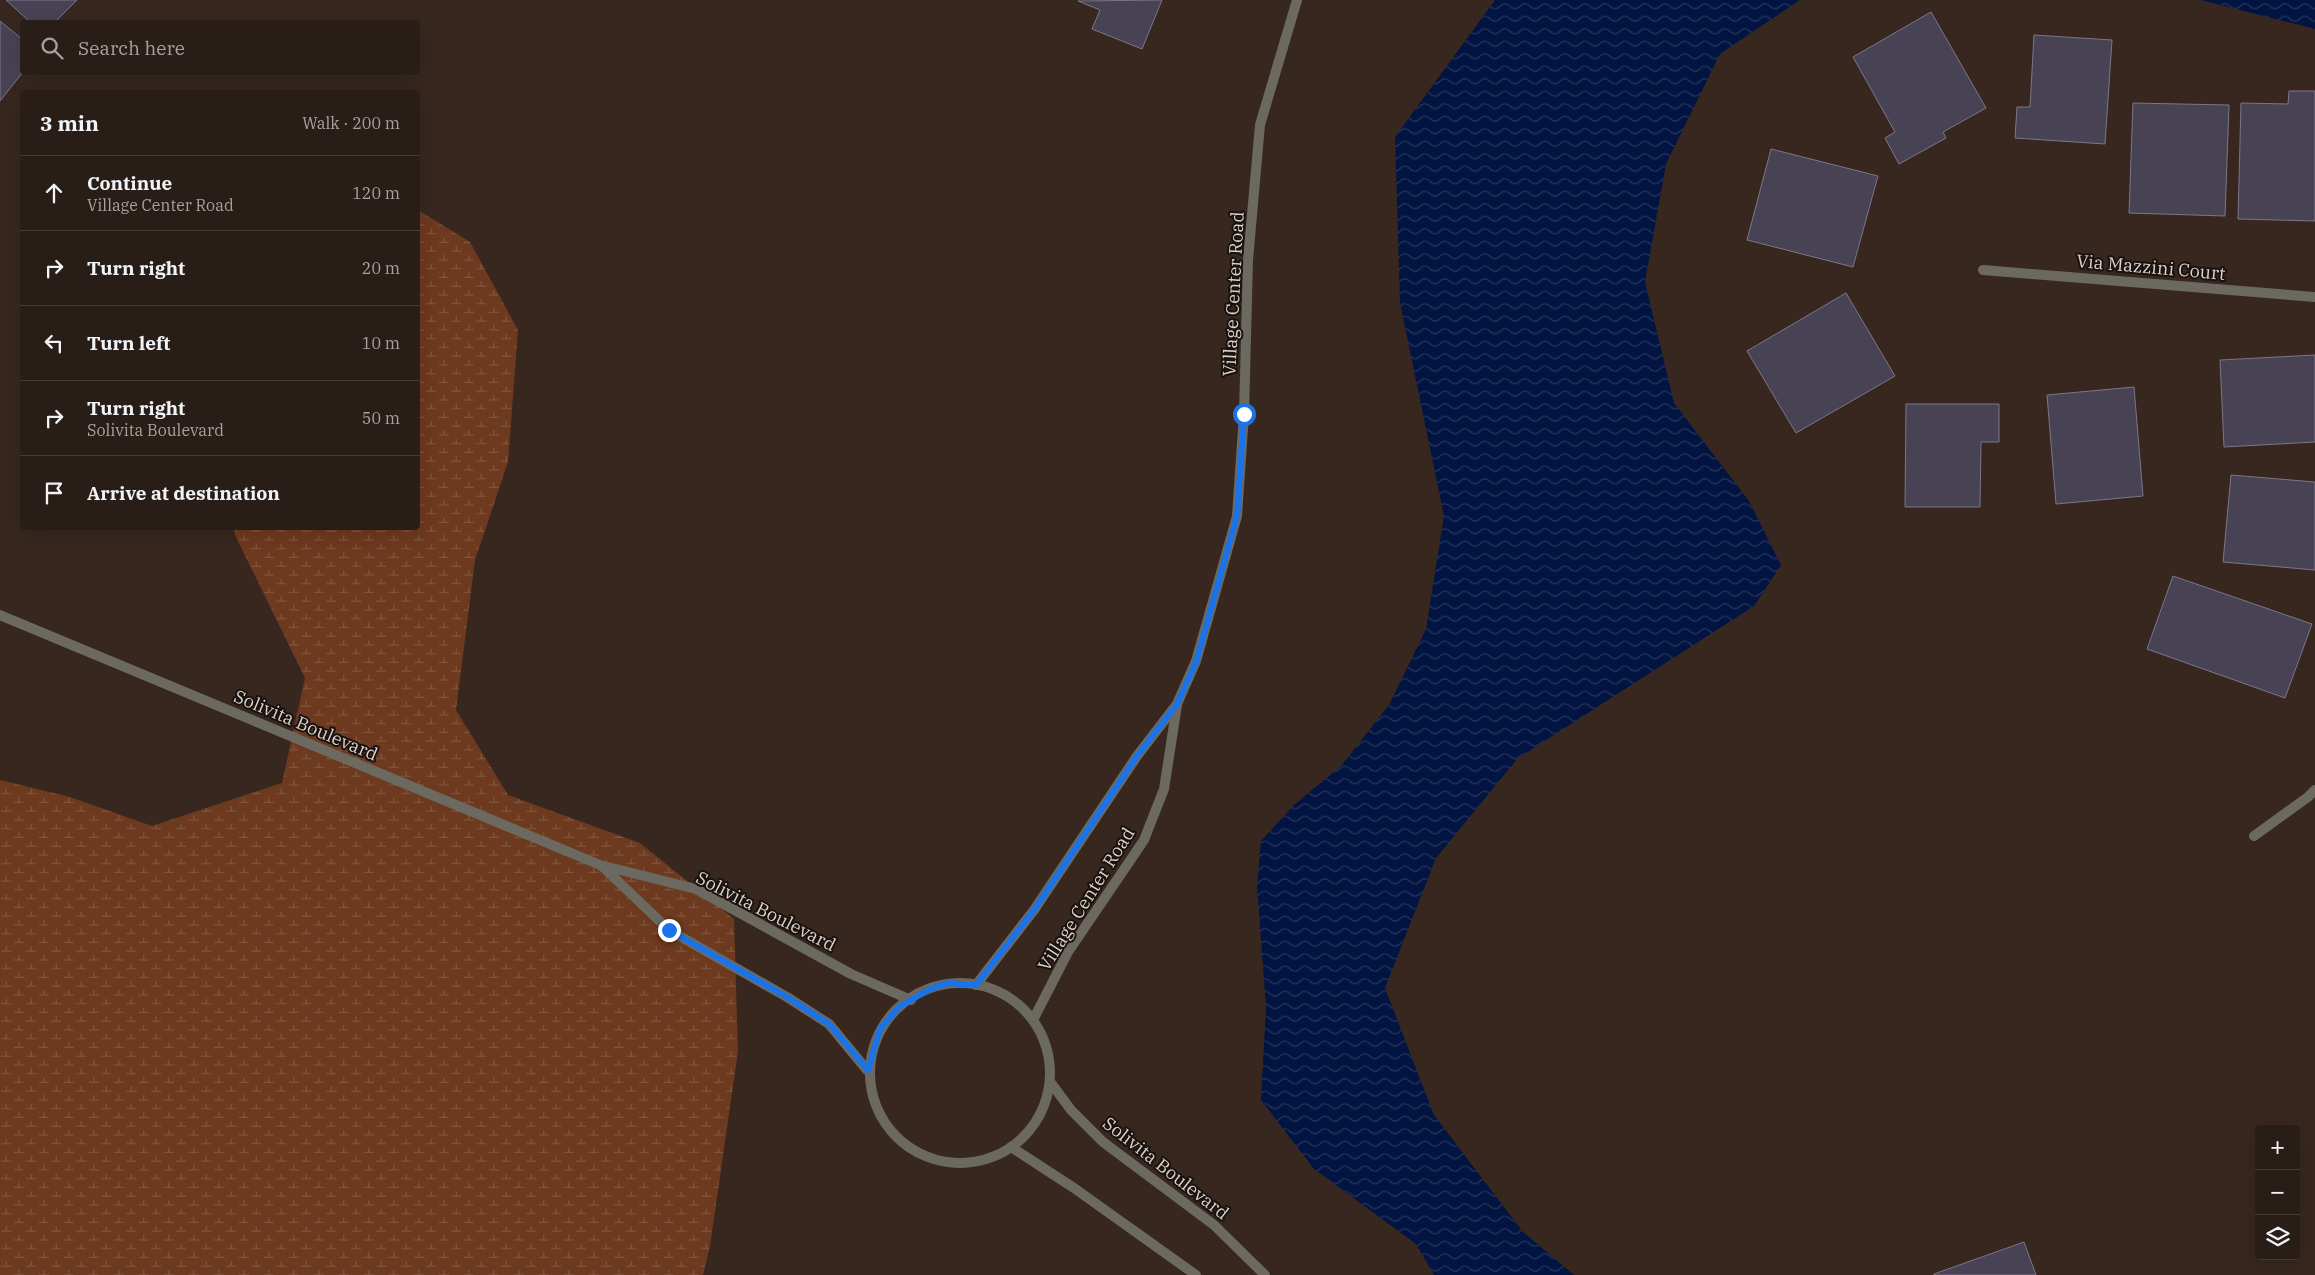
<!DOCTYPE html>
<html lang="en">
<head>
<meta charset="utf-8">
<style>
	body { margin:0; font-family:"IBM Plex Serif",serif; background:#352a24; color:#f1f3f6 }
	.controls { position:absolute; right:15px; bottom:15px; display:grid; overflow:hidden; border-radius:5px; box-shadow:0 5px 20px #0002 }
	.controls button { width:45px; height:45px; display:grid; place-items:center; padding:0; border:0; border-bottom:1px solid #453b36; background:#291d17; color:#f1f3f6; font:25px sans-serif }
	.stop { position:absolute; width:15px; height:15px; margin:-11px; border:4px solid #1a73e8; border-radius:50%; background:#fff }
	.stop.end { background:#1a73e8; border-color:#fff; box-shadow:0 1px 5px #0008 }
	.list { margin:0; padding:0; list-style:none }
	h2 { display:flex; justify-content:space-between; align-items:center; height:65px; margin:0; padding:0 20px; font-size:21px }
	h2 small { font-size:16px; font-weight:400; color:#a5a2a1 }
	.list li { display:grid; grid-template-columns:32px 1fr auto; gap:15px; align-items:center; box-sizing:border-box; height:75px; padding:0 20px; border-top:1px solid #453b36 }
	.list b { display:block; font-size:19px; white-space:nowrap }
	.list p { margin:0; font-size:16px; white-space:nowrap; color:#a5a2a1 }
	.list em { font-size:16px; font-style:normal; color:#a5a2a1 }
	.icon { flex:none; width:28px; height:28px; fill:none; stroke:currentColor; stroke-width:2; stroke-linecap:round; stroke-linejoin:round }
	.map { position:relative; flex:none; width:2315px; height:1275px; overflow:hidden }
	.search { position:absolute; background:#291d17; box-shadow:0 5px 20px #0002; left:20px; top:20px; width:400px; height:55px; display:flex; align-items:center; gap:12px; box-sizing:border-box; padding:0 18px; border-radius:5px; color:#a5a2a1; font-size:19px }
	.panel { position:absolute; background:#291d17; box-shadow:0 5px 20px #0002; left:20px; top:90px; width:400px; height:440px; border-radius:5px }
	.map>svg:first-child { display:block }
</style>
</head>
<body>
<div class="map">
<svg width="2315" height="1275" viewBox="0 0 2315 1275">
	<defs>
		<pattern id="wetland-marsh" width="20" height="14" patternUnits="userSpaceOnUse" patternTransform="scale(1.25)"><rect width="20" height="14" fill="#6d391f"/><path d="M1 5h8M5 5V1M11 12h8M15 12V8" fill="none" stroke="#81553e"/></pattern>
		<pattern id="water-waves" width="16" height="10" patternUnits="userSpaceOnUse" patternTransform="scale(1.25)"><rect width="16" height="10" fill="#021441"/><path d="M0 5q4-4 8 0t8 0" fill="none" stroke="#26355b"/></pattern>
	</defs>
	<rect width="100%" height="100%" fill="#37271f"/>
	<path fill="url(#wetland-marsh)" d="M 418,210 L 470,242 L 518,330 L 508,462 L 475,560 L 456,710 L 508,795 L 640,843 L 734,919 L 738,1051 L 710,1246 L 703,1275 L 0,1275 L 0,780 L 70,797 L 152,826 L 282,783 L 305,678 L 235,535 L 234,528 L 418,528 Z"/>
	<g fill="url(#water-waves)">
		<path d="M 1495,0 L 1800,0 L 1720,54 L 1666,164 L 1645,282 L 1674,403 L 1749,501 L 1781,565 L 1754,606 L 1518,758 L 1436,858 L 1385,988 L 1434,1115 L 1523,1232 L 1574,1275 L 1434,1275 L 1416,1244 L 1314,1169 L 1261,1100 L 1266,1007 L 1257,886 L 1261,841 L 1294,805 L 1341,766 L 1389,705 L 1426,629 L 1444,516 L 1400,303 L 1395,137 Z"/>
		<path d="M 2201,0 L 2315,0 L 2315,29 Z"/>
	</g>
	<g fill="#484354" stroke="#7c7689">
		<path d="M 6,0 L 77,0 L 55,22 L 30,22 Z"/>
		<path d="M 1162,0 L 1142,49 L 1092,29 L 1100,10 L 1078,1 Z"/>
		<path d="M 1931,12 L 1986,108 L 1943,132 L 1946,138 L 1899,164 L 1885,138 L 1895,132 L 1853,57 Z"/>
		<path d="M 0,21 L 22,39 L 23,72 L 0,101 Z"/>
		<path d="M 2034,35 L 2112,40 L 2105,144 L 2015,138 L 2017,107 L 2030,107 Z"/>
		<path d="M 2289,91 L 2315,91 L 2315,221 L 2238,219 L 2241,103 L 2288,104 Z"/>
		<path d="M 2133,103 L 2229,105 L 2225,216 L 2129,213 Z"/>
		<path d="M 1771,149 L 1878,176 L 1853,267 L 1747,240 Z"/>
		<path d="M 1846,293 L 1895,376 L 1796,433 L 1747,351 Z"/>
		<path d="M 2315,355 L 2315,442 L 2224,447 L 2220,360 Z"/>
		<path d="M 2134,387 L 2143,496 L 2056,504 L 2047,395 Z"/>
		<path d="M 1906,404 L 1999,404 L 1999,442 L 1981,442 L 1980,507 L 1905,507 Z"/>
		<path d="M 2231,475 L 2315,482 L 2315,570 L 2223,562 Z"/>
		<path d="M 2173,576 L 2312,624 L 2285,698 L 2147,649 Z"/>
		<path d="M 2024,1242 L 2036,1275 L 1934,1275 L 1934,1274 Z"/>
	</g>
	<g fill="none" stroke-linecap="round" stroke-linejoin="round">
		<g stroke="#6c6961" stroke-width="10">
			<path d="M 1983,270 L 2315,297"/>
			<path d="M 0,615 L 600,865 L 696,889 L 851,974 L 911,1000"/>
			<path d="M 2254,836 L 2308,797 L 2315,790"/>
			<path d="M 602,866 L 669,930 L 787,997 L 829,1024 L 867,1070"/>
			<circle cx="960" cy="1073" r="90"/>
			<path d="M 976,985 L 1034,910 L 1137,756 L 1177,704 L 1196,661 L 1237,516 L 1244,414 L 1248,260 L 1260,125 L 1297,0"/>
			<path d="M 1033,1020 L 1068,952 L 1144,840 L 1164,789 L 1177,705"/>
			<path d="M 1051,1083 L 1071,1110 L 1103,1142 L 1214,1225 L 1265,1275"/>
			<path d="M 1011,1147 L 1074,1188 L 1196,1275"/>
		</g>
	</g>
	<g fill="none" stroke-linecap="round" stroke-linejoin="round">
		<path stroke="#1a73e8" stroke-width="6" d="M 669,930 L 787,997 L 829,1024 L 868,1070 L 880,1029 L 899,1007 L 930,989 L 948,983 L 976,985 L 1034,910 L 1137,756 L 1177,704 L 1196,662 L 1237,516 L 1244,414"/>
	</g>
	<g text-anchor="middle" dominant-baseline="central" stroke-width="4" stroke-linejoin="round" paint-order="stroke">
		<g font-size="18" fill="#dcd1cc" stroke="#19120e">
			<text transform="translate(2151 267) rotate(5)">Via Mazzini Court</text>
			<text transform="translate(1233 294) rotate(-87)">Village Center Road</text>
			<text transform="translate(306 725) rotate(23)">Solivita Boulevard</text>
			<text transform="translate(1086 899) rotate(-58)">Village Center Road</text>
			<text transform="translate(766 911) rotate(27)">Solivita Boulevard</text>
			<text transform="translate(1166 1168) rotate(38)">Solivita Boulevard</text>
		</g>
	</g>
</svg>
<div class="controls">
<button>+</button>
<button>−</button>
<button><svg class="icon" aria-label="layers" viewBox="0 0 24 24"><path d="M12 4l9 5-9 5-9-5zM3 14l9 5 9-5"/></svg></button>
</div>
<div class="stop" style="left:1244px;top:414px"></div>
<div class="stop end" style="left:669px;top:930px"></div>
<div class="search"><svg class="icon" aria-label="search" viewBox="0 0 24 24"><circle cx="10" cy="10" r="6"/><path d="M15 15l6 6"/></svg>Search here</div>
<section class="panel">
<h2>3 min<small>Walk · 200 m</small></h2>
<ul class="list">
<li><svg class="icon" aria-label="ahead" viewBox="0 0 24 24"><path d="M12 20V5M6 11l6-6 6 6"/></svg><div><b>Continue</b><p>Village Center Road</p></div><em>120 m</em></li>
<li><svg class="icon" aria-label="right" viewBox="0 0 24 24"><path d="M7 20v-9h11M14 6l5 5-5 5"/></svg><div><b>Turn right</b></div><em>20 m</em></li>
<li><svg class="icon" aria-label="left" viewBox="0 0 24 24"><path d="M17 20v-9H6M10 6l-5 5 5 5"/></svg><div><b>Turn left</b></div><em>10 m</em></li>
<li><svg class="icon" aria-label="right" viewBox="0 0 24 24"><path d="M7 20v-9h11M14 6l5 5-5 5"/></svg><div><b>Turn right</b><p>Solivita Boulevard</p></div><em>50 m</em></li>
<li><svg class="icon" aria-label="arrive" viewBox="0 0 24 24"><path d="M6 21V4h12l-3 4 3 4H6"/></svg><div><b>Arrive at destination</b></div></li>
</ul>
</section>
</div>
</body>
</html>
